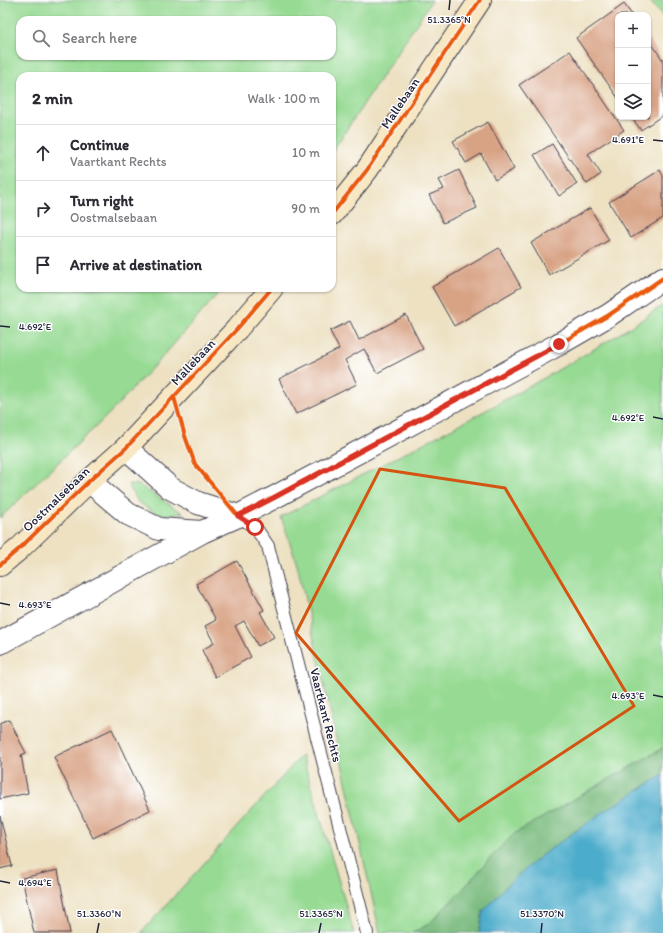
<!DOCTYPE html>
<html lang="en">
<head>
<meta charset="utf-8">
<style>
	body { margin:0; font-family:Itim,sans-serif; background:#f7f7f7; color:#2b2b33 }
	.controls { position:absolute; right:12px; top:12px; display:grid; overflow:hidden; border-radius:8px; box-shadow:0 1px 3px #0004 }
	.controls button { width:36px; height:36px; display:grid; place-items:center; padding:0; border:0; border-bottom:1px solid #e1e1e2; background:#fff; color:#2b2b33; font:20px sans-serif }
	.stop { position:absolute; width:12px; height:12px; margin:-9px; border:3px solid #d93025; border-radius:50%; background:#fff }
	.stop.end { background:#d93025; border-color:#fff; box-shadow:0 1px 4px #0008 }
	.list { margin:0; padding:0; list-style:none }
	h2 { display:flex; justify-content:space-between; align-items:center; height:52px; margin:0; padding:0 16px; font-size:17px }
	h2 small { font-size:13px; font-weight:400; color:#7c7c81 }
	.list li { display:grid; grid-template-columns:26px 1fr auto; gap:12px; align-items:center; box-sizing:border-box; height:56px; padding:0 16px; border-top:1px solid #e1e1e2 }
	.list b { display:block; font-size:15px; white-space:nowrap }
	.list p { margin:0; font-size:13px; white-space:nowrap; color:#7c7c81 }
	.list em { font-size:13px; font-style:normal; color:#7c7c81 }
	.icon { flex:none; width:22px; height:22px; fill:none; stroke:currentColor; stroke-width:2; stroke-linecap:round; stroke-linejoin:round }
	.map { position:relative; flex:none; width:663px; height:933px; overflow:hidden }
	.search { position:absolute; background:#fff; box-shadow:0 1px 3px #0004; left:16px; top:16px; width:320px; height:44px; display:flex; align-items:center; gap:10px; box-sizing:border-box; padding:0 14px; border-radius:12px; color:#7c7c81; font-size:15px }
	.panel { position:absolute; background:#fff; box-shadow:0 1px 3px #0004; left:16px; top:72px; width:320px; height:220px; border-radius:12px }
	.map>svg:first-child { display:block }
</style>
</head>
<body>
<div class="map">
<svg width="663" height="933" viewBox="0 0 663 933">
	<rect width="100%" height="100%" fill="#fff"/>
	<filter id="ink" filterUnits="userSpaceOnUse"><feTurbulence type="fractalNoise" baseFrequency=".025" numOctaves="2"/><feDisplacementMap in="SourceGraphic" scale="8" xChannelSelector="R" yChannelSelector="G"/><feConvolveMatrix kernelMatrix="1 2 1 2 8 2 1 2 1" color-interpolation-filters="sRGB"/></filter>
	<filter id="wash" filterUnits="userSpaceOnUse"><feTurbulence type="fractalNoise" baseFrequency=".012" numOctaves="4" result="noise"/><feDisplacementMap in="SourceGraphic" scale="16" xChannelSelector="R" yChannelSelector="G"/><feGaussianBlur stdDeviation="0.9" result="paint"/><feColorMatrix in="noise" values="0 0 0 0 0 0 0 0 0 0 0 0 0 0 0 0 0 1.4 0 .05"/><feComposite in="paint" operator="in"/></filter>
	<g filter="url(#wash)">
		<rect width="100%" height="100%" fill="#ede1c2"/>
		<g fill="#96da93" stroke="#5c7e67" fill-rule="evenodd">
			<path d="M 0,0 L 432,0 L 332,152 L 332,76 L 20,76 L 20,288 L 223,288 L 166,353 L 107,416 L 0,518 ZM 20,20 L 332,20 L 332,56 L 20,56 Z"/>
			<path d="M 649,0 L 663,0 L 663,17 Z"/>
			<path d="M 663,305 L 663,748 L 514,834 L 492,856 L 463,889 L 429,924 L 412,933 L 380,933 L 297,564 L 281,517 C 369,471 458,427 544,378 C 584,355 625,332 663,305 Z"/>
			<path d="M 128,484 L 139,485 L 183,513 L 168,515 L 155,513 L 138,502 Z"/>
			<path d="M 302,755 L 354,933 L 141,933 Z"/>
		</g>
		<path fill="#78ba7d" stroke="#4d6e5c" d="M 663,748 L 663,775 L 606,810 L 483,911 L 479,933 L 412,933 L 429,924 L 463,889 L 492,856 L 514,834 Z"/>
		<path fill="#4caccb" stroke="#376783" d="M 663,775 L 663,933 L 479,933 L 483,911 L 509,883 L 543,854 L 606,810 Z"/>
		<g id="blocks">
			<g fill="#d8a284">
				<path d="M 624,4 L 632,15 L 618,15 L 618,98 L 576,38 Z"/>
				<path d="M 648,38 L 662,59 L 663,58 L 663,115 L 641,130 L 631,117 L 648,117 Z"/>
				<path d="M 570,51 L 624,130 L 588,154 L 601,174 L 587,184 L 519,85 Z"/>
				<path d="M 488,122 L 514,169 L 495,180 L 481,154 L 466,163 L 453,141 Z"/>
				<path d="M 552,144 L 577,184 L 559,196 L 534,155 Z"/>
				<path d="M 459,170 L 477,208 L 443,223 L 429,195 L 444,189 L 439,180 Z"/>
				<path d="M 660,170 L 663,176 L 663,218 L 631,238 L 609,202 Z"/>
				<path d="M 590,208 L 609,240 L 549,275 L 531,243 Z"/>
				<path d="M 499,248 L 521,287 L 454,326 L 432,287 Z"/>
				<path d="M 406,315 L 423,349 L 377,373 L 364,349 L 345,360 L 357,384 L 296,414 L 279,379 L 339,349 L 330,331 L 350,321 L 359,340 Z"/>
				<path d="M 237,561 L 264,610 L 260,612 L 274,637 L 258,646 L 244,621 L 235,626 L 251,657 L 215,677 L 202,650 L 214,643 L 205,626 L 216,620 L 196,584 Z"/>
				<path d="M 9,720 L 26,753 L 21,755 L 28,793 L 0,799 L 0,763 L 1,763 L 0,760 L 0,724 Z"/>
				<path d="M 112,729 L 150,810 L 93,838 L 54,757 Z"/>
				<path d="M 0,816 L 12,866 L 0,869 Z"/>
				<path d="M 58,870 L 70,933 L 34,933 L 22,878 Z"/>
			</g>
		</g>
	</g>
	<g filter="url(#ink)">
		<use href="#blocks" fill-opacity="0" stroke="#403f4f" stroke-width="1"/>
		<g fill="none" stroke-linecap="round" stroke-linejoin="round">
			<defs>
				<path id="service" d="M 238,516 L 255,527 L 268,546 L 367,933"/>
				<g id="minor">
					<path d="M 126,448 L 170,488 L 198,503 L 238,516"/>
					<path d="M 89,481 L 128,514 L 159,529 L 202,532"/>
					<path d="M 0,643 L 202,532 L 238,516 L 275,497 L 559,344 L 609,315 L 663,278"/>
				</g>
				<g id="secondary">
					<path d="M 332,214 L 367,170 L 480,0"/>
					<path d="M 0,565 L 19,549 L 89,481 L 126,448 L 237,329 L 272,288"/>
				</g>
			</defs>
			<use href="#service" stroke="#403f4f" stroke-width="14"/>
			<use href="#minor" stroke="#403f4f" stroke-width="24"/>
			<use href="#secondary" stroke="#403f4f" stroke-width="24"/>
			<use href="#service" stroke="#fff" stroke-width="12"/>
			<use href="#minor" stroke="#fff" stroke-width="22"/>
			<use href="#secondary" stroke="#f7e8c3" stroke-width="22"/>
			<defs>
				<g id="cycleway">
					<path d="M 332,214 L 367,170 L 480,0"/>
					<path d="M 174,397 L 185,436 L 195,464 L 238,516 L 275,497 L 559,344 L 609,315 L 663,278"/>
					<path d="M 0,565 L 19,549 L 89,481 L 126,448 L 237,329 L 272,288"/>
				</g>
			</defs>
			<use href="#cycleway" stroke="#fff" stroke-width="6"/>
			<use href="#cycleway" stroke="#e8590c" stroke-width="4"/>
		</g>
	</g>
	<g fill="none" stroke-linecap="round" stroke-linejoin="round" filter="url(#ink)">
		<path stroke="#d93025" stroke-width="5" d="M 255,527 L 238,516 L 275,497 L 559,344"/>
	</g>
	<path fill="none" stroke="#d45411" stroke-width="3" stroke-linejoin="round" d="M 380,469 L 505,488 L 634,706 L 459,821 L 296,633 Z"/>
	<path fill="none" stroke="#22223b" stroke-width="1.5" d="M 449,10 L 450,0M 653,140 L 663,141M 0,326 L 10,327M 653,417 L 663,419M 0,603 L 10,605M 653,695 L 663,697M 0,881 L 10,883M 97,933 L 99,923M 319,933 L 321,923M 541,933 L 542,923"/>
	<g text-anchor="middle" dominant-baseline="central" stroke-width="3" stroke-linejoin="round" paint-order="stroke">
		<g font-size="13" fill="#22223b" stroke="#fff">
			<text transform="translate(400 103) rotate(-56)">Mallebaan</text>
			<text transform="translate(193 362) rotate(-47)">Mallebaan</text>
			<text transform="translate(56 499) rotate(-44)">Oostmalsebaan</text>
			<text transform="translate(326 715) rotate(76)">Vaartkant Rechts</text>
		</g>
	</g>
	<g font-size="10" text-anchor="middle" fill="#22223b" stroke="#fff" stroke-width="3" stroke-linejoin="round" paint-order="stroke">
		<text x="449" y="23">51.3365°N</text>
		<text x="628" y="143">4.691°E</text>
		<text x="35" y="330">4.692°E</text>
		<text x="628" y="421">4.692°E</text>
		<text x="35" y="608">4.693°E</text>
		<text x="628" y="699">4.693°E</text>
		<text x="35" y="886">4.694°E</text>
		<text x="99" y="917">51.3360°N</text>
		<text x="321" y="917">51.3365°N</text>
		<text x="542" y="917">51.3370°N</text>
	</g>
</svg>
<div class="controls">
<button>+</button>
<button>−</button>
<button><svg class="icon" aria-label="layers" viewBox="0 0 24 24"><path d="M12 4l9 5-9 5-9-5zM3 14l9 5 9-5"/></svg></button>
</div>
<div class="stop" style="left:255px;top:527px"></div>
<div class="stop end" style="left:559px;top:344px"></div>
<div class="search"><svg class="icon" aria-label="search" viewBox="0 0 24 24"><circle cx="10" cy="10" r="6"/><path d="M15 15l6 6"/></svg>Search here</div>
<section class="panel">
<h2>2 min<small>Walk · 100 m</small></h2>
<ul class="list">
<li><svg class="icon" aria-label="ahead" viewBox="0 0 24 24"><path d="M12 20V5M6 11l6-6 6 6"/></svg><div><b>Continue</b><p>Vaartkant Rechts</p></div><em>10 m</em></li>
<li><svg class="icon" aria-label="right" viewBox="0 0 24 24"><path d="M7 20v-9h11M14 6l5 5-5 5"/></svg><div><b>Turn right</b><p>Oostmalsebaan</p></div><em>90 m</em></li>
<li><svg class="icon" aria-label="arrive" viewBox="0 0 24 24"><path d="M6 21V4h12l-3 4 3 4H6"/></svg><div><b>Arrive at destination</b></div></li>
</ul>
</section>
</div>
</body>
</html>
